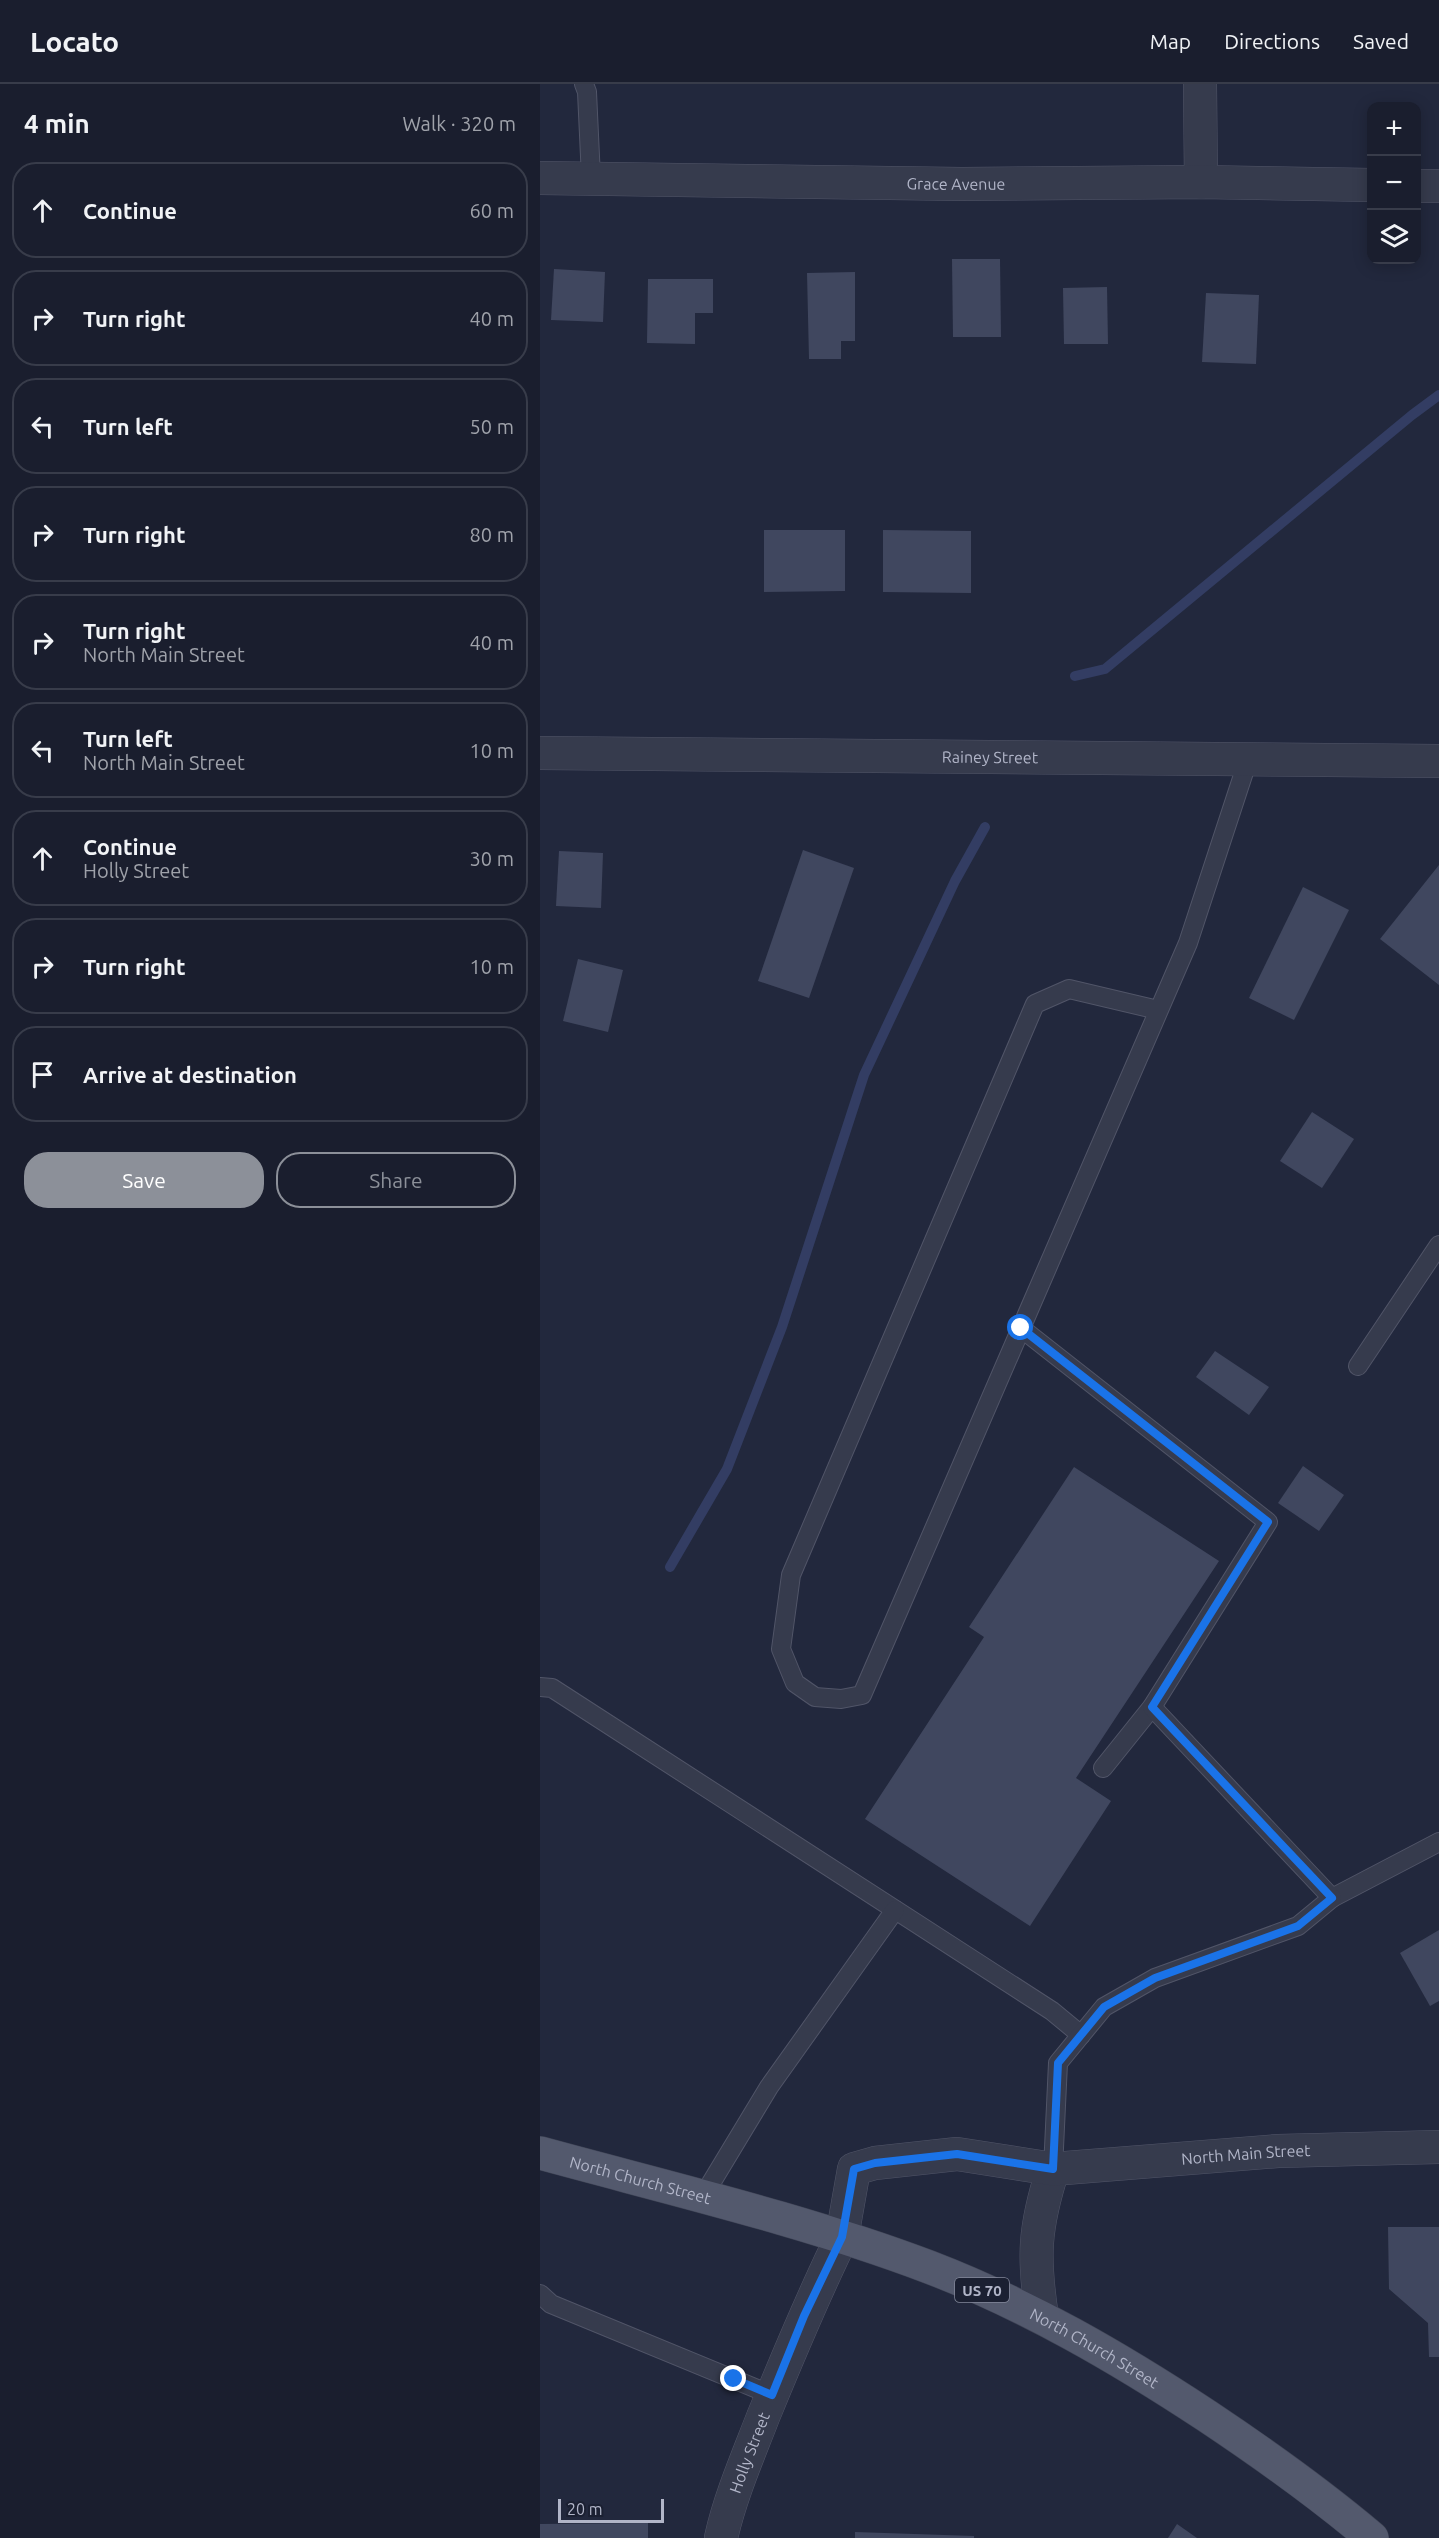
<!DOCTYPE html>
<html lang="en">
<head>
<meta charset="utf-8">
<style>
	body { margin:0; font-family:Ubuntu,sans-serif; background:#232736; color:#f1f3f6 }
	.controls { position:absolute; right:18px; top:18px; display:grid; overflow:hidden; border-radius:12px; box-shadow:0 3px 15px #0003 }
	.controls button { width:54px; height:54px; display:grid; place-items:center; padding:0; border:0; border-bottom:2px solid #383c4a; background:#1a1e2e; color:#f1f3f6; font:30px sans-serif }
	.scale { position:absolute; left:18px; bottom:15px; width:106px; box-sizing:border-box; padding-left:6px; border:3px solid #b1b5c8; border-top:0; font-size:16px; line-height:21px; white-space:nowrap; color:#b1b5c8; -webkit-text-stroke:4px #1b2032; paint-order:stroke }
	.stop { position:absolute; width:18px; height:18px; margin:-14px; border:4px solid #1a73e8; border-radius:50%; background:#fff }
	.stop.end { background:#1a73e8; border-color:#fff; box-shadow:0 2px 6px #0008 }
	.list { margin:0; padding:0; list-style:none }
	h2 { display:flex; justify-content:space-between; align-items:center; height:78px; margin:0; padding:0 24px; font-size:26px }
	h2 small { font-size:20px; font-weight:400; color:#9fa2aa }
	.list li { display:grid; grid-template-columns:39px 1fr auto; gap:18px; align-items:center; box-sizing:border-box; height:96px; margin:0 12px 12px; padding:0 12px; border:2px solid #383c4a; border-radius:24px }
	.list b { display:block; font-size:22px; white-space:nowrap }
	.list p { margin:0; font-size:20px; white-space:nowrap; color:#9fa2aa }
	.list em { font-size:20px; font-style:normal; color:#9fa2aa }
	.actions { display:flex; gap:12px; padding:18px 24px }
	.actions a { flex:1; padding:14px 0; border:2px solid #8c9099; border-radius:24px; text-align:center; font-size:21px; color:#8c9099 }
	.actions .main { background:#8c9099; color:#fff }
	.icon { flex:none; width:33px; height:33px; fill:none; stroke:currentColor; stroke-width:2; stroke-linecap:round; stroke-linejoin:round }
	.map { position:relative; flex:none; width:899px; height:2454px; overflow:hidden }
	header { display:flex; align-items:center; gap:36px; box-sizing:border-box; height:84px; padding:0 30px; background:#1a1e2e; border-bottom:2px solid #383c4a }
	header strong { font-size:28px }
	nav { display:flex; gap:33px; margin-inline-start:auto; font-size:21px }
	main { display:flex }
	aside { flex:1; background:#1a1e2e }
	.map>svg:first-child { display:block }
</style>
</head>
<body>
<header>
<strong>Locato</strong>
<nav><a>Map</a><a>Directions</a><a>Saved</a></nav>
</header>
<main>
<aside>
<h2>4 min<small>Walk · 320 m</small></h2>
<ul class="list">
<li><svg class="icon" aria-label="ahead" viewBox="0 0 24 24"><path d="M12 20V5M6 11l6-6 6 6"/></svg><div><b>Continue</b></div><em>60 m</em></li>
<li><svg class="icon" aria-label="right" viewBox="0 0 24 24"><path d="M7 20v-9h11M14 6l5 5-5 5"/></svg><div><b>Turn right</b></div><em>40 m</em></li>
<li><svg class="icon" aria-label="left" viewBox="0 0 24 24"><path d="M17 20v-9H6M10 6l-5 5 5 5"/></svg><div><b>Turn left</b></div><em>50 m</em></li>
<li><svg class="icon" aria-label="right" viewBox="0 0 24 24"><path d="M7 20v-9h11M14 6l5 5-5 5"/></svg><div><b>Turn right</b></div><em>80 m</em></li>
<li><svg class="icon" aria-label="right" viewBox="0 0 24 24"><path d="M7 20v-9h11M14 6l5 5-5 5"/></svg><div><b>Turn right</b><p>North Main Street</p></div><em>40 m</em></li>
<li><svg class="icon" aria-label="left" viewBox="0 0 24 24"><path d="M17 20v-9H6M10 6l-5 5 5 5"/></svg><div><b>Turn left</b><p>North Main Street</p></div><em>10 m</em></li>
<li><svg class="icon" aria-label="ahead" viewBox="0 0 24 24"><path d="M12 20V5M6 11l6-6 6 6"/></svg><div><b>Continue</b><p>Holly Street</p></div><em>30 m</em></li>
<li><svg class="icon" aria-label="right" viewBox="0 0 24 24"><path d="M7 20v-9h11M14 6l5 5-5 5"/></svg><div><b>Turn right</b></div><em>10 m</em></li>
<li><svg class="icon" aria-label="arrive" viewBox="0 0 24 24"><path d="M6 21V4h12l-3 4 3 4H6"/></svg><div><b>Arrive at destination</b></div></li>
</ul>
<div class="actions"><a class="main">Save</a><a>Share</a></div>
</aside>
<div class="map">
<svg width="899" height="2454" viewBox="0 0 899 2454">
	<rect width="100%" height="100%" fill="#22283d"/>
	<g fill="none" stroke-linecap="round" stroke-linejoin="round">
		<g stroke="#333d63" stroke-width="10">
			<path d="M 535,592 L 565,585 L 872,331 L 899,311"/>
			<path d="M 130,1483 L 187,1385 L 242,1243 L 324,991 L 415,797 L 445,743"/>
		</g>
	</g>
	<g fill="#40475f">
		<path d="M 412,175 L 460,175 L 461,253 L 413,253 Z"/>
		<path d="M 14,185 L 65,188 L 63,238 L 11,236 Z"/>
		<path d="M 315,188 L 315,257 L 301,257 L 301,275 L 269,275 L 267,189 Z"/>
		<path d="M 108,195 L 173,195 L 173,229 L 155,229 L 155,260 L 107,259 Z"/>
		<path d="M 567,203 L 568,260 L 524,260 L 523,204 Z"/>
		<path d="M 666,209 L 719,211 L 716,280 L 662,278 Z"/>
		<path d="M 224,446 L 305,446 L 305,507 L 224,508 Z"/>
		<path d="M 343,446 L 431,447 L 431,509 L 343,508 Z"/>
		<path d="M 263,766 L 314,784 L 269,914 L 218,897 Z"/>
		<path d="M 19,767 L 63,769 L 61,824 L 16,822 Z"/>
		<path d="M 899,781 L 899,901 L 840,855 Z"/>
		<path d="M 763,803 L 809,826 L 754,936 L 709,914 Z"/>
		<path d="M 38,875 L 83,886 L 68,948 L 23,937 Z"/>
		<path d="M 772,1028 L 814,1055 L 782,1104 L 740,1077 Z"/>
		<path d="M 675,1267 L 729,1303 L 709,1331 L 656,1293 Z"/>
		<path d="M 763,1382 L 804,1411 L 779,1447 L 738,1419 Z"/>
		<path d="M 534,1383 L 679,1477 L 536,1694 L 571,1717 L 490,1842 L 325,1735 L 444,1553 L 429,1543 Z"/>
		<path d="M 899,1846 L 899,1917 L 890,1922 L 860,1869 Z"/>
		<path d="M 848,2143 L 899,2143 L 899,2273 L 889,2273 L 888,2239 L 849,2205 Z"/>
		<path d="M 108,2439 L 108,2454 L 0,2454 L 0,2440 Z"/>
		<path d="M 637,2440 L 657,2454 L 628,2454 Z"/>
		<path d="M 315,2448 L 434,2452 L 434,2454 L 315,2454 Z"/>
	</g>
	<g fill="none" stroke-linecap="round" stroke-linejoin="round">
		<defs>
			<g id="service">
				<path d="M 44,0 L 47,8 L 51,94"/>
				<path d="M 618,926 L 529,905 L 495,920 L 251,1491 L 241,1565 L 255,1599 L 275,1613 L 301,1615 L 322,1611 L 648,859 L 708,676"/>
				<path d="M 481,1244 L 728,1438 L 612,1623 L 563,1684"/>
				<path d="M 818,1282 L 899,1161"/>
				<path d="M 0,1603 L 12,1604 L 512,1927 L 541,1951"/>
				<path d="M 792,1814 L 899,1758"/>
				<path d="M 513,2085 L 518,1979 L 564,1923 L 615,1894 L 758,1842 L 792,1814 L 612,1623"/>
				<path d="M 162,2114 L 229,2003 L 355,1826"/>
				<path d="M 0,2210 L 11,2220 L 232,2311"/>
			</g>
			<g id="minor">
				<path d="M 660,0 L 661,98"/>
				<path id="s1" d="M 0,94 L 422,100 L 661,98 L 832,101"/>
				<path d="M 876,102 L 899,102"/>
				<path d="M 502,2233 C 493,2173 494,2144 513,2085"/>
				<path id="s2" d="M 181,2454 C 190,2413 208,2372 223,2333 C 248,2272 273,2212 302,2153"/>
			</g>
			<g id="tertiary">
				<path id="s3" d="M 0,669 L 899,677"/>
				<path id="s4" d="M 302,2153 L 314,2085 L 335,2079 L 417,2070 L 513,2085 L 738,2067 L 899,2063"/>
			</g>
			<g id="primary">
				<path id="s5" d="M 0,2069 C 128,2104 265,2136 389,2183 C 488,2221 579,2274 667,2332 C 724,2370 780,2410 832,2454"/>
			</g>
		</defs>
		<use href="#service" stroke="#515568" stroke-width="20"/>
		<use href="#minor" stroke="#515568" stroke-width="34"/>
		<use href="#tertiary" stroke="#515568" stroke-width="34"/>
		<use href="#primary" stroke="#3f4456" stroke-width="34"/>
		<use href="#service" stroke="#363b4d" stroke-width="18"/>
		<use href="#minor" stroke="#363b4d" stroke-width="33"/>
		<use href="#tertiary" stroke="#363b4d" stroke-width="33"/>
		<use href="#primary" stroke="#53596d" stroke-width="33"/>
	</g>
	<g fill="none" stroke-linecap="round" stroke-linejoin="round">
		<path stroke="#1a73e8" stroke-width="8" d="M 194,2295 L 232,2311 L 264,2232 L 302,2153 L 314,2085 L 335,2079 L 417,2070 L 513,2085 L 518,1979 L 564,1923 L 615,1894 L 758,1842 L 792,1814 L 612,1623 L 728,1438 L 481,1244"/>
	</g>
	<g text-anchor="middle" dominant-baseline="central" stroke-width="4.5" stroke-linejoin="round" paint-order="stroke">
		<rect fill="#1b2032" stroke="#84889b" stroke-width="1.5" x="415" y="2194" width="54" height="24" rx="4.5"/>
		<g font-size="15" font-weight="bold" fill="#b1b5c8">
			<text x="442" y="2206">US 70</text>
		</g>
		<g font-size="16" fill="#b1b5c8" stroke="#1b2032">
			<text stroke="none"><textPath href="#s1" startOffset="416">Grace Avenue</textPath></text>
			<text stroke="none"><textPath href="#s3" startOffset="450">Rainey Street</textPath></text>
			<text stroke="none"><textPath href="#s4" startOffset="464">North Main Street</textPath></text>
			<text stroke="none"><textPath href="#s5" startOffset="104">North Church Street</textPath></text>
			<text stroke="none"><textPath href="#s5" startOffset="590">North Church Street</textPath></text>
			<text stroke="none"><textPath href="#s2" startOffset="90">Holly Street</textPath></text>
		</g>
	</g>
</svg>
<div class="controls">
<button>+</button>
<button>−</button>
<button><svg class="icon" aria-label="layers" viewBox="0 0 24 24"><path d="M12 4l9 5-9 5-9-5zM3 14l9 5 9-5"/></svg></button>
</div>
<div class="scale">20 m</div>
<div class="stop" style="left:481px;top:1244px"></div>
<div class="stop end" style="left:194px;top:2295px"></div>
</div>
</main>
</body>
</html>
